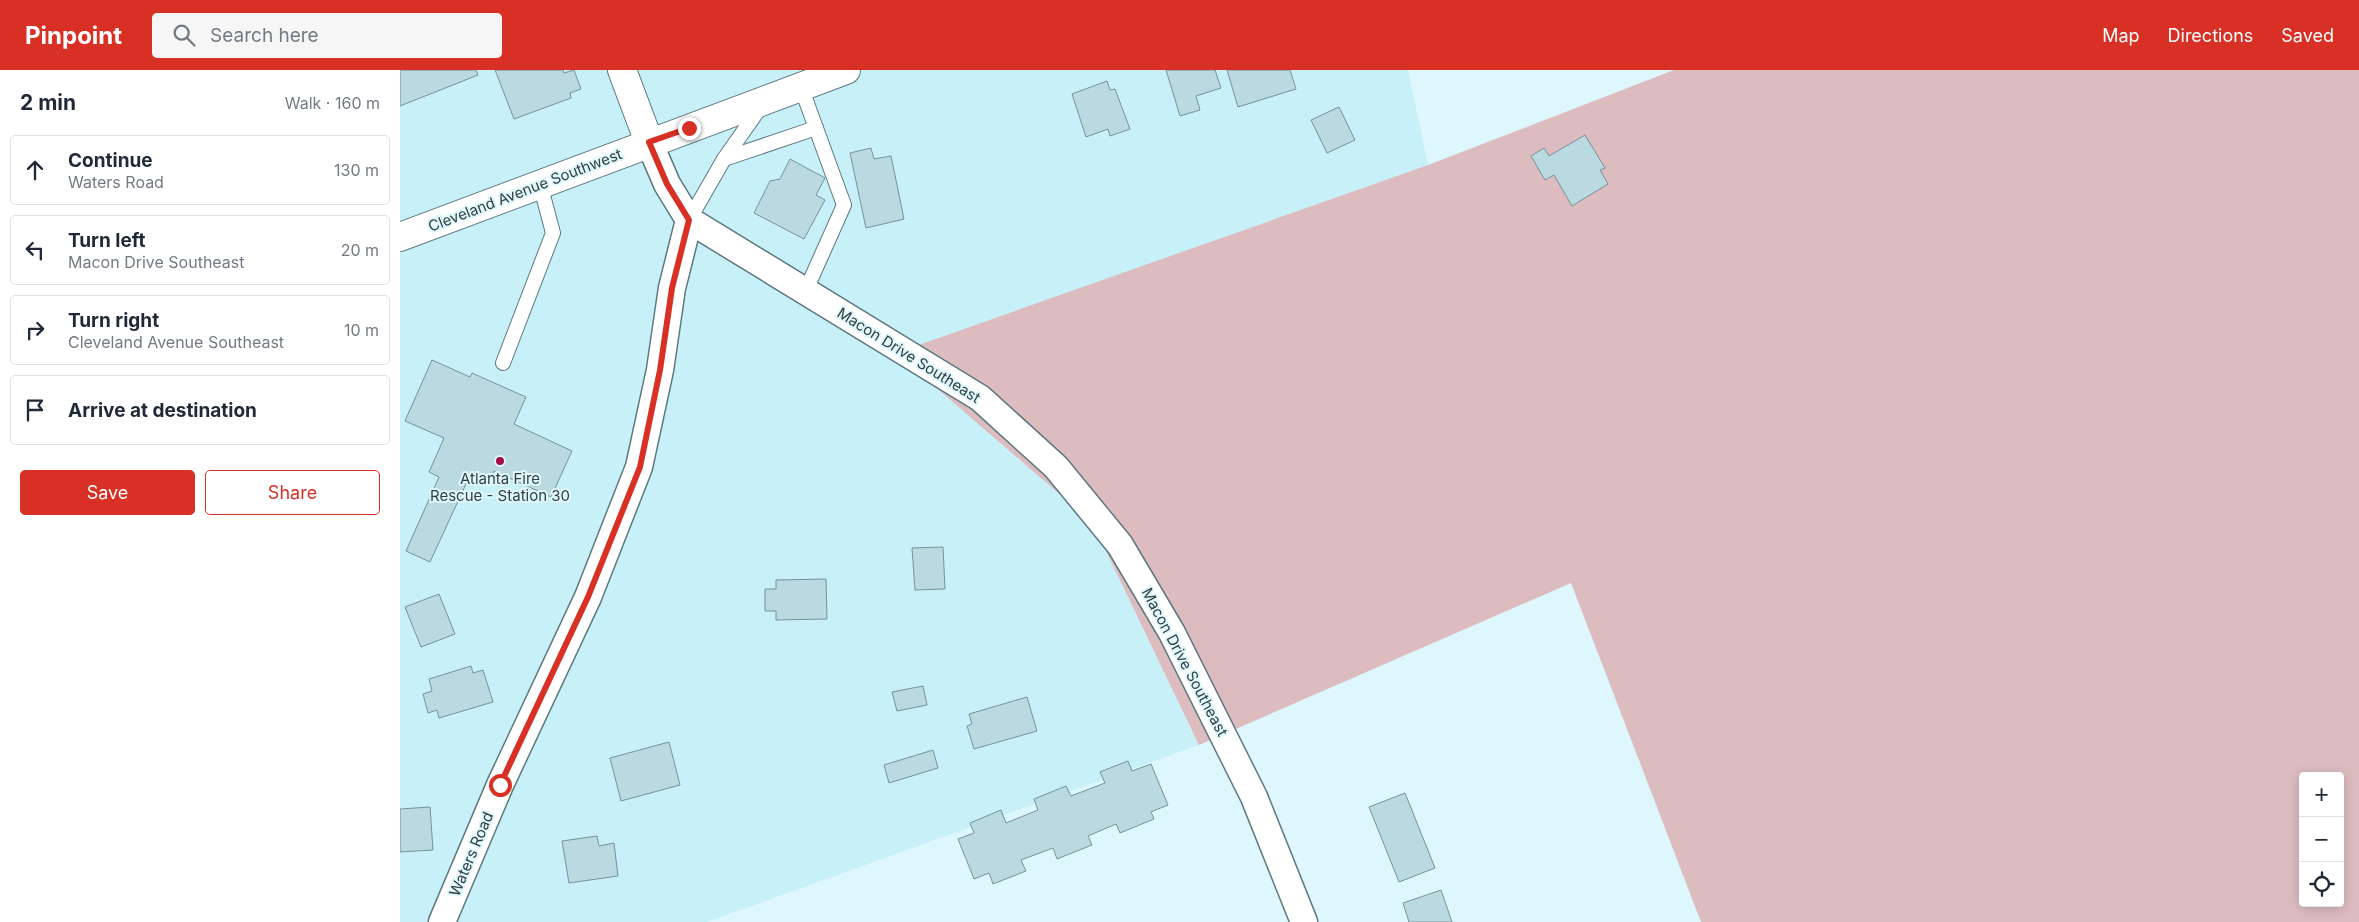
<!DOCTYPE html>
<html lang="en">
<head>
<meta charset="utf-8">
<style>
	body { margin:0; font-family:Inter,sans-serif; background:#f6f6f7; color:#1f2937 }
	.controls { position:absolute; right:15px; bottom:15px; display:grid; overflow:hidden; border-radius:5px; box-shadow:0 2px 12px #0003 }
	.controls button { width:45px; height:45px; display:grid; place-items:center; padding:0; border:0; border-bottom:1px solid #e0e1e3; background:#fff; color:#1f2937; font:25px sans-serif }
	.stop { position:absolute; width:15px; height:15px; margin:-11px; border:4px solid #d93025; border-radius:50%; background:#fff }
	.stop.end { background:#d93025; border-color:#fff; box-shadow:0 1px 5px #0008 }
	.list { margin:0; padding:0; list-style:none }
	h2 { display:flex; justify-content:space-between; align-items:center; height:65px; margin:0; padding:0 20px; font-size:21px }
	h2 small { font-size:16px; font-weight:400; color:#747a83 }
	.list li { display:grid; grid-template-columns:32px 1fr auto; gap:15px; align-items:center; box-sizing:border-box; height:70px; margin:0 10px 10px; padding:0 10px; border:1px solid #e0e1e3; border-radius:5px }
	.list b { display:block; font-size:19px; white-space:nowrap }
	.list p { margin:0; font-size:16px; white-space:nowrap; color:#747a83 }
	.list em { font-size:16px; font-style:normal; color:#747a83 }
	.actions { display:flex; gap:10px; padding:15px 20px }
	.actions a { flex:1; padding:11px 0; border:1px solid #d93025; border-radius:5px; text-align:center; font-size:18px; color:#d93025 }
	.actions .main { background:#d93025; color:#fff }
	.icon { flex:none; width:28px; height:28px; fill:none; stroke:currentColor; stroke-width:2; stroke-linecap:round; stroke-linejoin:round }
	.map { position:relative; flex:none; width:1959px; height:852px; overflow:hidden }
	header { display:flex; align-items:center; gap:30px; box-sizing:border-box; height:70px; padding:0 25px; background:#d93025; color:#fff }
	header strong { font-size:24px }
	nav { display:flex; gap:28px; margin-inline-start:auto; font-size:18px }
	.search { width:350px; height:45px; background:#f6f6f7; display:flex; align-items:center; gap:12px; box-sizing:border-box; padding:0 18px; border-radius:5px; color:#747a83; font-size:19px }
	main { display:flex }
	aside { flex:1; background:#fff }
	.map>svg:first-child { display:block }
</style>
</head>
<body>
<header>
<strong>Pinpoint</strong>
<div class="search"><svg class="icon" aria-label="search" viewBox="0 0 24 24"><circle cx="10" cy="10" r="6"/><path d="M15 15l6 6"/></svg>Search here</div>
<nav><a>Map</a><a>Directions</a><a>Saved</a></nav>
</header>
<main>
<aside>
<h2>2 min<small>Walk · 160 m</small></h2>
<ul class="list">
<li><svg class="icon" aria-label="ahead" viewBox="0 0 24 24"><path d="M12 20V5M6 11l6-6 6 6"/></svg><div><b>Continue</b><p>Waters Road</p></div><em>130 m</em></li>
<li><svg class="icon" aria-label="left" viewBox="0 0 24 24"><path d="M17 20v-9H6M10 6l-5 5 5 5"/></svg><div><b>Turn left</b><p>Macon Drive Southeast</p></div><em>20 m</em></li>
<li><svg class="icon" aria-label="right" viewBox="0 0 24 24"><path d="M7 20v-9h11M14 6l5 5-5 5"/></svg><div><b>Turn right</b><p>Cleveland Avenue Southeast</p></div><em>10 m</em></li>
<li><svg class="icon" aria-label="arrive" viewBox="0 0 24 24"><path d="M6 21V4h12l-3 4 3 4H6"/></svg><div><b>Arrive at destination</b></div></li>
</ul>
<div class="actions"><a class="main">Save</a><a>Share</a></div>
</aside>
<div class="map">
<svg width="1959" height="852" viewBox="0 0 1959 852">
	<rect width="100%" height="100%" fill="#def7fc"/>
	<path fill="#c8f0f9" d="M 0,0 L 1008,0 L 1028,95 L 912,136 L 692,452 L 799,675 L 307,852 L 0,852 Z"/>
	<path fill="#ddbcc0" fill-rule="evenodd" d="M 1274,0 L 1959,0 L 1959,852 L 1301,852 L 1171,513 L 799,675 L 692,452 L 496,283 L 1028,95 ZM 1903,706 L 1940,706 L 1940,833 L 1903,833 Z"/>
	<g fill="#bbd9e0" stroke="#769299">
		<path d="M 0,0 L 76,0 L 78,5 L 0,36 Z"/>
		<path d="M 95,0 L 163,0 L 164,3 L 174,0 L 181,19 L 170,23 L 171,28 L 114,49 Z"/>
		<path d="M 766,0 L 815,0 L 821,18 L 796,26 L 800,40 L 780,46 Z"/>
		<path d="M 827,0 L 890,0 L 896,19 L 838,37 Z"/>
		<path d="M 707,11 L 710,20 L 715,19 L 730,59 L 710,66 L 708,59 L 686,67 L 672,24 Z"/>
		<path d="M 939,37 L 955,70 L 927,83 L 911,50 Z"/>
		<path d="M 1185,65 L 1205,98 L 1200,100 L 1208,114 L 1172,136 L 1154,105 L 1145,110 L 1131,86 L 1144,78 L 1149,86 Z"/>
		<path d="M 471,78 L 474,89 L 491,86 L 504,149 L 466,158 L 450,83 Z"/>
		<path d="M 390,89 L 425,108 L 416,125 L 425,130 L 404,169 L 354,143 L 370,111 L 380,109 Z"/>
		<path d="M 32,290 L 70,307 L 72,303 L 126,327 L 114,354 L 172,381 L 151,427 L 94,401 L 89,411 L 71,403 L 30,492 L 6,481 L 39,407 L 29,402 L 44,368 L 5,351 Z"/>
		<path d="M 543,477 L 545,519 L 515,520 L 512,478 Z"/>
		<path d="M 426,509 L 427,549 L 376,550 L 376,541 L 365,541 L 365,519 L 376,519 L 376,510 Z"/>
		<path d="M 39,524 L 55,564 L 21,577 L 5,537 Z"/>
		<path d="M 71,596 L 73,603 L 83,600 L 93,632 L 39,648 L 37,640 L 28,643 L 23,624 L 32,621 L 29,609 Z"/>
		<path d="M 523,616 L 527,635 L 497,641 L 492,622 Z"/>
		<path d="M 627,627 L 637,661 L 574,679 L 567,656 L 572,654 L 569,644 Z"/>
		<path d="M 269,672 L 280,715 L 221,731 L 210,688 Z"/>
		<path d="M 533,680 L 538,698 L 489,713 L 484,695 Z"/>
		<path d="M 728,691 L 732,701 L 751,694 L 768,735 L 751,742 L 754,749 L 720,763 L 716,754 L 688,766 L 692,775 L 657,789 L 653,778 L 621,790 L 626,801 L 593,814 L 589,803 L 574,809 L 558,769 L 574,763 L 570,753 L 601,740 L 606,753 L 638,740 L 634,729 L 666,716 L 671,726 L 705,713 L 700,702 Z"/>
		<path d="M 1005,723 L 1035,798 L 999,812 L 969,737 Z"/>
		<path d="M 30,737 L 33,780 L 0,782 L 0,739 Z"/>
		<path d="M 197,766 L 199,776 L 214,773 L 218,806 L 169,813 L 162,771 Z"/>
		<path d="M 1041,820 L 1052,852 L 1009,852 L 1003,833 Z"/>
	</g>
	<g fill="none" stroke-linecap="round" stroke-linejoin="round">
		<defs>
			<g id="lane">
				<path d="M 401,17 L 444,135 L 406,220"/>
				<path d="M 324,89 L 416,58"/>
				<path d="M 289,150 L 324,89 L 362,35"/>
				<path d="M 103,293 L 153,163 L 140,114"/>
			</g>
			<g id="street">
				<path d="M 249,72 L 267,114 L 289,150 L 580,328 L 656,397 L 720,475 L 772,563 L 854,727 L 904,852"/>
				<path d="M 42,852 L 100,715 L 188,527 L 239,397 L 260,300 L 272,218 L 289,150"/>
			</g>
			<g id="secondary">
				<path d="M 222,0 L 249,72"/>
				<path d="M 0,167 L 446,0"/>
			</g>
		</defs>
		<use href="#lane" stroke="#5d787f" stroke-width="16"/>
		<use href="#street" stroke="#5d787f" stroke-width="29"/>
		<use href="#secondary" stroke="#5d787f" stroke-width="30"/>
		<use href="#lane" stroke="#fff" stroke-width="14"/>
		<use href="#street" stroke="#fff" stroke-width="26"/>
		<use href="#secondary" stroke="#fff" stroke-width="28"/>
	</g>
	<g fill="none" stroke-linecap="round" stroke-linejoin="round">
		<path stroke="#d93025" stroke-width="6" d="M 100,715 L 188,527 L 240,397 L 260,300 L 272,218 L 289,150 L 267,114 L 249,72 L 289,58"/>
	</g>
	<circle fill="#a60e45" stroke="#def7fc" stroke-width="2" cx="100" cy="391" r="5"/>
	<g text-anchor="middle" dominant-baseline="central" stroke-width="4" stroke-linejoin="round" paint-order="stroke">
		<g font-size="15" fill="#333f42" stroke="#def7fc">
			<text transform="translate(125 120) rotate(-21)">Cleveland Avenue Southwest</text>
			<text transform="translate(509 285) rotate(32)">Macon Drive Southeast</text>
			<text transform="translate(785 592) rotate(62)">Macon Drive Southeast</text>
			<text transform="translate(71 784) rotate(-67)">Waters Road</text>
		</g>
		<g font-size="15" fill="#333f42" stroke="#def7fc">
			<text x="100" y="408">Atlanta Fire<tspan x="100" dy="17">Rescue - Station 30</tspan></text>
		</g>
	</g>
</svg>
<div class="controls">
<button>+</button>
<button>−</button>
<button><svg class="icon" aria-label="locate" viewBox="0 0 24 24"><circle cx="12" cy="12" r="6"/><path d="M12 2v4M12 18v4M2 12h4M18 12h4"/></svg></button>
</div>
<div class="stop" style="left:100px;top:715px"></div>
<div class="stop end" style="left:289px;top:58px"></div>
</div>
</main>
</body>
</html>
